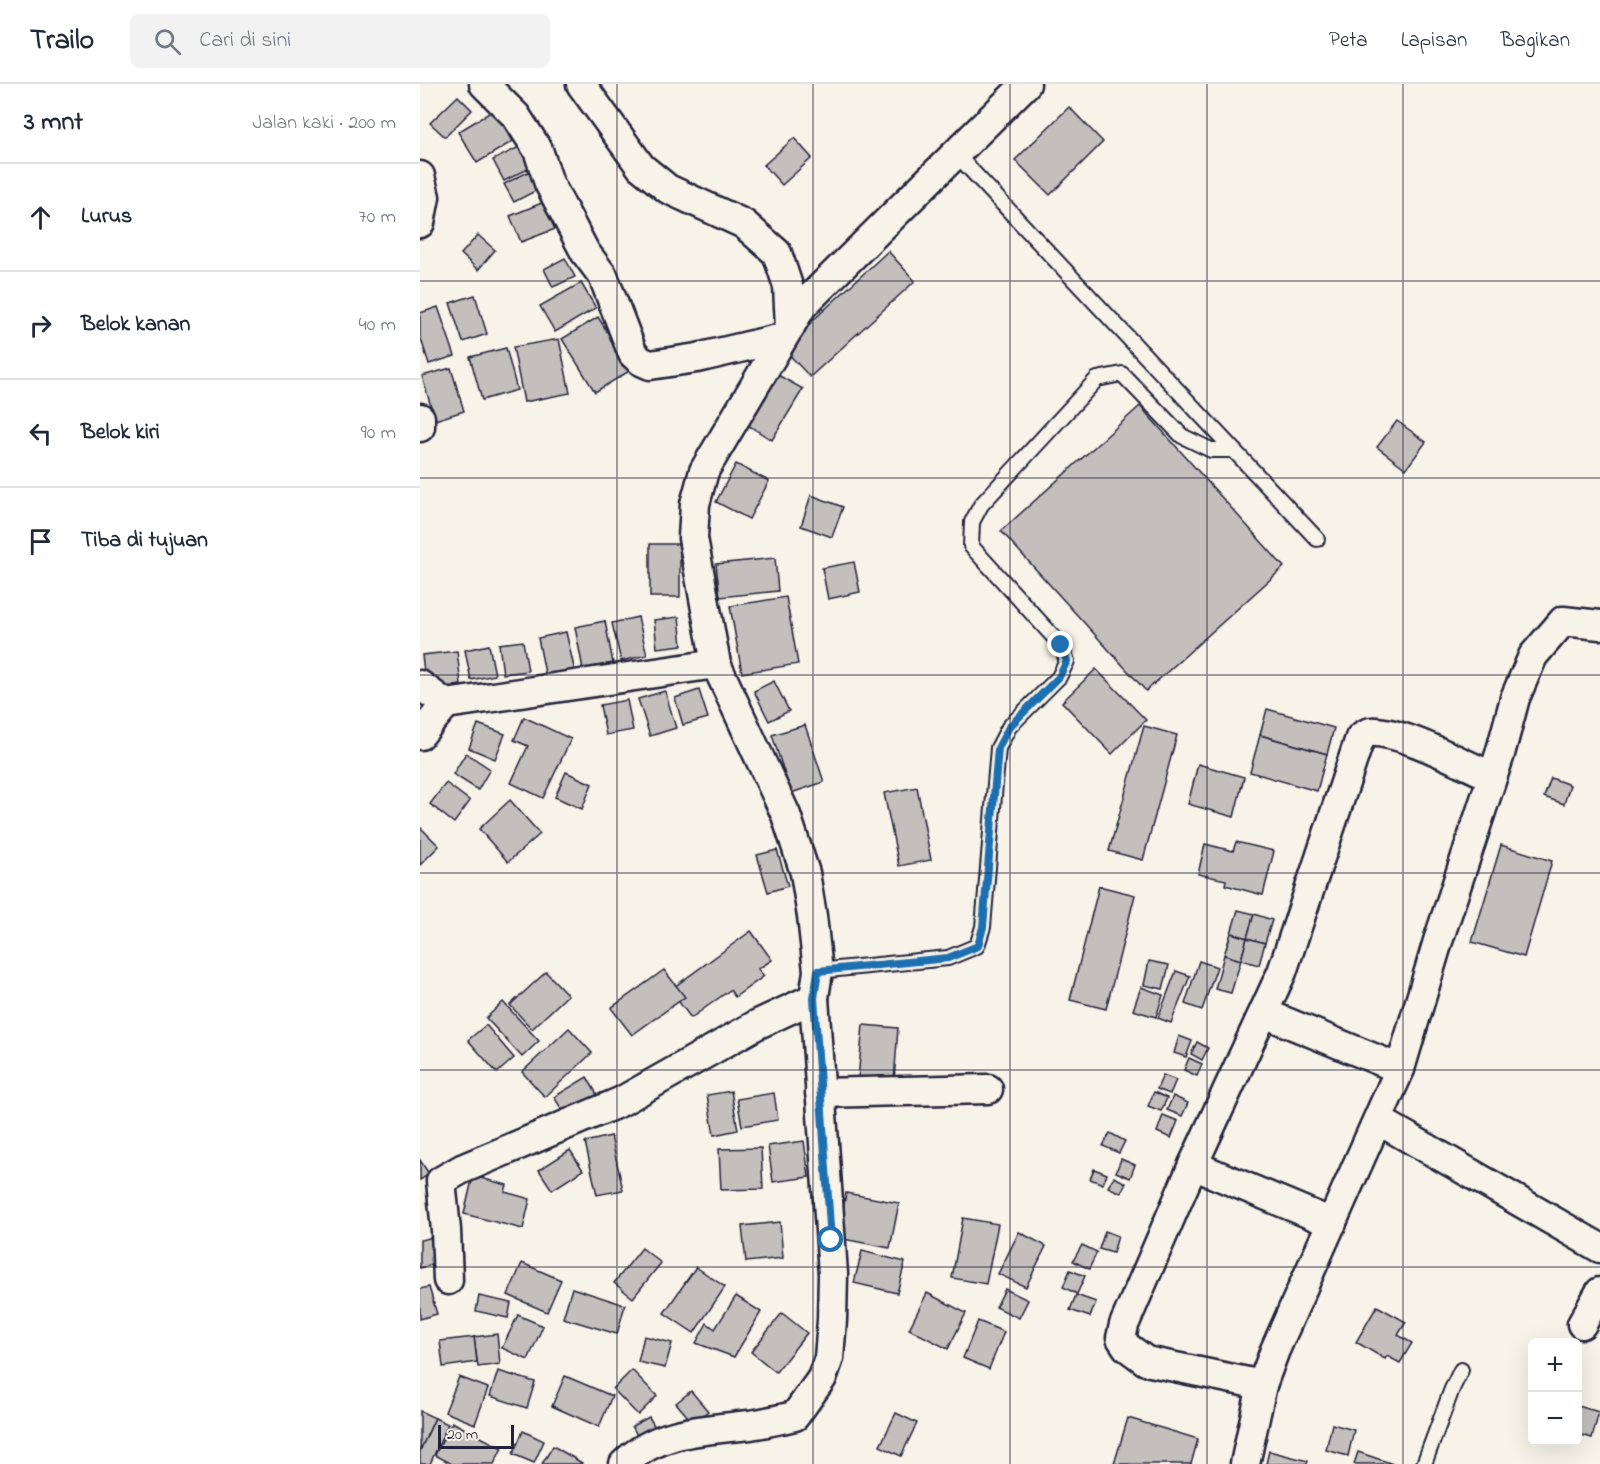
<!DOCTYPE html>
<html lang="id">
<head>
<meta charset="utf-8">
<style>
	body { margin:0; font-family:"Indie Flower",sans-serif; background:#f2f2f3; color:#1f2937 }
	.controls { position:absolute; right:18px; bottom:18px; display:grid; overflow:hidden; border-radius:9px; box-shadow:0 6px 24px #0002 }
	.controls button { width:54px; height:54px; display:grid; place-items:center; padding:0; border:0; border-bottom:2px solid #e0e1e3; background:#fff; color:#1f2937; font:30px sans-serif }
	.scale { position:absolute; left:18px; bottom:15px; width:76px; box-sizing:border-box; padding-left:6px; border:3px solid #22223b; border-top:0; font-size:16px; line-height:21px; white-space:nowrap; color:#22223b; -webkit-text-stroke:4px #f7f3e8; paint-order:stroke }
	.stop { position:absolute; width:18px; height:18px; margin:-14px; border:4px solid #1f6fb2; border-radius:50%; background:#fff }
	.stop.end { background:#1f6fb2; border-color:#fff; box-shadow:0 2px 6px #0008 }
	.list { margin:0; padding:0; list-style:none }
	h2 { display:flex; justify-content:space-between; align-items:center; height:78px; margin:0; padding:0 24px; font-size:26px }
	h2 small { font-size:20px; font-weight:400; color:#747a83 }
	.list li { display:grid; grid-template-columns:39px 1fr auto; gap:18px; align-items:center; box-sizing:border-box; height:108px; padding:0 24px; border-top:2px solid #e0e1e3 }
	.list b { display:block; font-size:22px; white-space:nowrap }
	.list em { font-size:20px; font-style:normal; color:#747a83 }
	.icon { flex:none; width:33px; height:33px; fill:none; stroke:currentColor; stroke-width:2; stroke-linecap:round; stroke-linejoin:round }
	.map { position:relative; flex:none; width:1180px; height:1380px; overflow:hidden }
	header { display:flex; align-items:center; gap:36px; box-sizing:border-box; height:84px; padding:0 30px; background:#fff; border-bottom:2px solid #e0e1e3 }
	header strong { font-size:28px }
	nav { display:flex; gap:33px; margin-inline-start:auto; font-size:21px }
	.search { width:420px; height:54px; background:#f2f2f3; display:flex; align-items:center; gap:15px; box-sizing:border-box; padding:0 21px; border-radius:9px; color:#747a83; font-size:22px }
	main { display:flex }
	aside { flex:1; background:#fff }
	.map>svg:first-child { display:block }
</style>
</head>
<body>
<header>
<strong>Trailo</strong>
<div class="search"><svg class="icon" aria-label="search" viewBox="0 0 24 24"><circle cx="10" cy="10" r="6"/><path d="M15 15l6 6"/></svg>Cari di sini</div>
<nav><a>Peta</a><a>Lapisan</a><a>Bagikan</a></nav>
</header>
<main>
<aside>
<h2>3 mnt<small>Jalan kaki · 200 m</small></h2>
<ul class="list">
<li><svg class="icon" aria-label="ahead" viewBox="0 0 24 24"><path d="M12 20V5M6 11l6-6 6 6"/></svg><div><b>Lurus</b></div><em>70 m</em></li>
<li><svg class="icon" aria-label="right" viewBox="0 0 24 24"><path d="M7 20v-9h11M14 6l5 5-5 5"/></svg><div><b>Belok kanan</b></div><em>40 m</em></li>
<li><svg class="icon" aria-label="left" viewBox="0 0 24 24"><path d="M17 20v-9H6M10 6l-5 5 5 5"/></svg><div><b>Belok kiri</b></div><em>90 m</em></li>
<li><svg class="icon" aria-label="arrive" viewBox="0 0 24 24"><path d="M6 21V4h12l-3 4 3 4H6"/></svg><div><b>Tiba di tujuan</b></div></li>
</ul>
</aside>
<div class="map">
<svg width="1180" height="1380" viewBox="0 0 1180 1380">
	<rect width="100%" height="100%" fill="#f7f3e8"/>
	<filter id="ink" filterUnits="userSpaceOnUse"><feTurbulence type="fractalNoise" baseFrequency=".0167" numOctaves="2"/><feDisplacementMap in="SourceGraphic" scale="12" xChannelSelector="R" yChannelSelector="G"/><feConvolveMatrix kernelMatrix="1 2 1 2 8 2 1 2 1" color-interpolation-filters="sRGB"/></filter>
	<g filter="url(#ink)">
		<g fill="#c2bfbd" stroke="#22223b" stroke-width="1.5">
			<path d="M 38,12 L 52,26 L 25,53 L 10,39 Z"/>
			<path d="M 649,23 L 683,58 L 630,111 L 595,76 Z"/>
			<path d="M 74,26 L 93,57 L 57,79 L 38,48 Z"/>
			<path d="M 374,54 L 392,74 L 362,101 L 344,81 Z"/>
			<path d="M 103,61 L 114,82 L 84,97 L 73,76 Z"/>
			<path d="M 114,85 L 123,103 L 94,118 L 84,100 Z"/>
			<path d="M 124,118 L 135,145 L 101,158 L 90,132 Z"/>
			<path d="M 58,151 L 75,166 L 58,186 L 41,170 Z"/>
			<path d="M 468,167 L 495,197 L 390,293 L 363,264 Z"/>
			<path d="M 145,174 L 155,193 L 133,203 L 124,185 Z"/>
			<path d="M 161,199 L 176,224 L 135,248 L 120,222 Z"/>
			<path d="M 55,211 L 67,250 L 43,258 L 30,219 Z"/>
			<path d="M 18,223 L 35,272 L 9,280 L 0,252 L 0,229 Z"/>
			<path d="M 178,233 L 211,286 L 175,308 L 142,255 Z"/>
			<path d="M 139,255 L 150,309 L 104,318 L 93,263 Z"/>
			<path d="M 86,264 L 97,306 L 62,316 L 50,273 Z"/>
			<path d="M 31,284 L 44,327 L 15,336 L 2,292 Z"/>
			<path d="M 356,290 L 383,305 L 352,356 L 326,340 Z"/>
			<path d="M 720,322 L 864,483 L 726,607 L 581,447 Z"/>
			<path d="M 977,337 L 1006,358 L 986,385 L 957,363 Z"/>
			<path d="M 316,380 L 349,397 L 329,435 L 296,418 Z"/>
			<path d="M 391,411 L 423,423 L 412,453 L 381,442 Z"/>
			<rect x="230" y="460" width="30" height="53"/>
			<path d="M 355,474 L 358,507 L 300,513 L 296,480 Z"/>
			<path d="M 434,478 L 440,508 L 408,515 L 402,484 Z"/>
			<path d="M 366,513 L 378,580 L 322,589 L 310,522 Z"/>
			<path d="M 218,533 L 227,571 L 201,577 L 192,539 Z"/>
			<path d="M 259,533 L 262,561 L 237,564 L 234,536 Z"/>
			<path d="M 185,537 L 193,579 L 163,585 L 155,543 Z"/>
			<path d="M 146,548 L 155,588 L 126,594 L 118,554 Z"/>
			<path d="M 103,557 L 108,587 L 83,590 L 79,560 Z"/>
			<path d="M 69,561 L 75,591 L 51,596 L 45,566 Z"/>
			<path d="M 37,567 L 41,601 L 6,605 L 2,571 Z"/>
			<path d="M 676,585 L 726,636 L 692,670 L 642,618 Z"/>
			<path d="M 354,597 L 369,627 L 349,637 L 334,607 Z"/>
			<path d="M 279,606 L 288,634 L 263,641 L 255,614 Z"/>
			<path d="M 245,607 L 256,644 L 230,652 L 218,615 Z"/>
			<path d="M 207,616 L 213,646 L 186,651 L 180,621 Z"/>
			<path d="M 847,625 L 914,644 L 907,670 L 840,651 Z"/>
			<path d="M 104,633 L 151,655 L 123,714 L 91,699 L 108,662 L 94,656 Z"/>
			<path d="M 58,640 L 85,650 L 75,675 L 49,664 Z"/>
			<path d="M 385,641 L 404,698 L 371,709 L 352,651 Z"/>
			<path d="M 724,642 L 757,651 L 723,776 L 689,767 Z"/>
			<path d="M 840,651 L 907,670 L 897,707 L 830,688 Z"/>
			<path d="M 46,669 L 70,685 L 58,706 L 33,690 Z"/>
			<path d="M 778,680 L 824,693 L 814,733 L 768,720 Z"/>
			<path d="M 146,688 L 172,700 L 162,725 L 135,713 Z"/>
			<path d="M 1131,694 L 1150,701 L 1144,720 L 1124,713 Z"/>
			<path d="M 26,699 L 50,717 L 34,739 L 10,720 Z"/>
			<path d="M 497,703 L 511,776 L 479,782 L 464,709 Z"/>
			<path d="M 90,716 L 120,750 L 88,778 L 59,745 Z"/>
			<path d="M 0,743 L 19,762 L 0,781 Z"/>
			<path d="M 816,758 L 854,767 L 843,811 L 805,801 L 806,796 L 778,790 L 785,760 L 813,767 Z"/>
			<path d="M 1081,761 L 1132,777 L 1104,873 L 1052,858 Z"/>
			<path d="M 357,766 L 368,802 L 348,808 L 337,771 Z"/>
			<path d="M 679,802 L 715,811 L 686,925 L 650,916 Z"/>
			<path d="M 818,826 L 834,830 L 827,854 L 811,849 Z"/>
			<path d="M 834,830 L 852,836 L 845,859 L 827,854 Z"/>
			<path d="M 331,847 L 352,876 L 338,885 L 344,892 L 315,913 L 310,906 L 271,934 L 250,906 Z"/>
			<path d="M 811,849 L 827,854 L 821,876 L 804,871 Z"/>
			<path d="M 827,854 L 845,859 L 839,881 L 821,876 Z"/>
			<path d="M 804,871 L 821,876 L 811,909 L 795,905 Z"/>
			<path d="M 729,877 L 749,881 L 743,905 L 724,901 Z"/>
			<path d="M 779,877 L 797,883 L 782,926 L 765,920 Z"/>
			<path d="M 244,886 L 265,913 L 212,951 L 191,924 Z"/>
			<path d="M 756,887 L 770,892 L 751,939 L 738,934 Z"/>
			<path d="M 126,888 L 148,911 L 112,945 L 90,921 Z"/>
			<path d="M 721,903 L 743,911 L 736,933 L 713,926 Z"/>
			<path d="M 83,918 L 119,957 L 102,973 L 66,934 Z"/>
			<path d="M 66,941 L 94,974 L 77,989 L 48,956 Z"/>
			<path d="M 443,941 L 478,944 L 474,997 L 438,995 Z"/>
			<path d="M 149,944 L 172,969 L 125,1013 L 102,988 Z"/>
			<path d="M 759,952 L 772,957 L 766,973 L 754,969 Z"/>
			<path d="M 777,958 L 788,964 L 782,976 L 771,970 Z"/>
			<path d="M 769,974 L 782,980 L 777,992 L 764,986 Z"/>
			<path d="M 743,991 L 756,996 L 750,1010 L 737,1005 Z"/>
			<path d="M 167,993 L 178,1012 L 146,1032 L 134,1013 Z"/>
			<path d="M 311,1007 L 318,1046 L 294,1051 L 287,1011 Z"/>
			<path d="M 734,1008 L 747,1014 L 741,1027 L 728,1022 Z"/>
			<path d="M 354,1009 L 358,1036 L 322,1042 L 317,1015 Z"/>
			<path d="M 753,1012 L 768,1019 L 762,1032 L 747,1026 Z"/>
			<path d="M 743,1031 L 758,1037 L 751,1054 L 737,1048 Z"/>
			<path d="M 690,1049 L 705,1057 L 699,1069 L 683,1062 Z"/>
			<path d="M 191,1052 L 203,1106 L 177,1111 L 165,1058 Z"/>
			<path d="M 384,1057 L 389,1093 L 353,1098 L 348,1062 Z"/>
			<path d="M 341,1064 L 343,1105 L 301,1106 L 299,1065 Z"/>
			<path d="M 150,1066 L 163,1086 L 132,1106 L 119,1086 Z"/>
			<path d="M 701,1075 L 715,1081 L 710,1094 L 696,1088 Z"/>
			<path d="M 0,1076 L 9,1090 L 0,1096 Z"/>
			<path d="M 674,1085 L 687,1090 L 683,1100 L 670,1095 Z"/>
			<path d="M 53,1092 L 87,1101 L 85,1108 L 110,1115 L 103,1145 L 44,1130 Z"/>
			<path d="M 694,1093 L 706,1099 L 701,1109 L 688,1103 Z"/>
			<path d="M 426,1109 L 479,1119 L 470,1164 L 418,1154 Z"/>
			<path d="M 543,1134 L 578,1140 L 566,1200 L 532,1194 Z"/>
			<path d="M 360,1138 L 363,1174 L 326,1178 L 322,1142 Z"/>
			<path d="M 685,1147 L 698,1152 L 693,1169 L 679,1165 Z"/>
			<path d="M 599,1148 L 626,1162 L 606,1203 L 578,1190 Z"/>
			<path d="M 14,1153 L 21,1179 L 0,1184 L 0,1156 Z"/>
			<path d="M 662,1161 L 677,1168 L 669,1185 L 653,1177 Z"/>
			<path d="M 222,1164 L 241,1179 L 213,1214 L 194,1199 Z"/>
			<path d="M 442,1167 L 485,1178 L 477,1209 L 434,1199 Z"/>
			<path d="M 102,1179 L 141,1196 L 127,1228 L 88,1211 Z"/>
			<path d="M 276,1183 L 305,1203 L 274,1249 L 244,1229 Z"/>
			<path d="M 650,1186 L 665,1192 L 657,1210 L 643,1203 Z"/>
			<path d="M 9,1203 L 17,1230 L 0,1235 L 0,1205 Z"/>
			<path d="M 152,1204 L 205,1221 L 197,1250 L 143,1234 Z"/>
			<path d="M 585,1205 L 608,1216 L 599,1234 L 576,1223 Z"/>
			<path d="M 507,1209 L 546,1229 L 528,1265 L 489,1245 Z"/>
			<path d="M 656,1211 L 676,1218 L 670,1233 L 650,1226 Z"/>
			<path d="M 59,1212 L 91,1219 L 88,1234 L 56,1227 Z"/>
			<path d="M 316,1212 L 341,1228 L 314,1273 L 276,1259 L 287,1239 L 295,1245 Z"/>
			<path d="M 957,1222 L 986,1238 L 978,1251 L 992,1259 L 980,1279 L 967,1272 L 965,1275 L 936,1258 Z"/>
			<path d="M 362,1229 L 387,1249 L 356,1288 L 331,1268 Z"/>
			<path d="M 98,1231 L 123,1242 L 108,1276 L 82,1264 Z"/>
			<path d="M 558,1237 L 584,1248 L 569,1285 L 543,1274 Z"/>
			<path d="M 77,1250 L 80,1280 L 58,1283 L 54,1253 Z"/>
			<path d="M 224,1252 L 252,1259 L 245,1284 L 218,1278 Z"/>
			<path d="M 54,1253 L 57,1278 L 23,1283 L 20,1257 Z"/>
			<path d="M 212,1286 L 237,1312 L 218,1331 L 193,1305 Z"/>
			<path d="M 78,1287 L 115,1298 L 107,1324 L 70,1312 Z"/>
			<path d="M 145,1292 L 192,1312 L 179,1343 L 132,1322 Z"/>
			<path d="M 39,1293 L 68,1304 L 55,1340 L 25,1328 Z"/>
			<path d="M 271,1307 L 288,1327 L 274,1340 L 256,1319 Z"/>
			<path d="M 1158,1322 L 1179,1328 L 1172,1354 L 1158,1350 Z"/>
			<path d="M 0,1327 L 15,1334 L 0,1367 Z"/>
			<path d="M 476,1329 L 497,1339 L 481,1372 L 460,1362 Z"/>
			<path d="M 229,1333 L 235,1343 L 218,1353 L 212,1342 Z"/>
			<path d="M 15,1334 L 28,1340 L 10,1380 L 0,1380 L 0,1367 Z"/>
			<path d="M 708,1334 L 778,1355 L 771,1380 L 694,1380 Z"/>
			<path d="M 32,1338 L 82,1364 L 74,1380 L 32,1380 L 15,1371 Z"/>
			<path d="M 912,1340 L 934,1346 L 928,1372 L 906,1366 Z"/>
			<path d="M 103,1347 L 124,1357 L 114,1379 L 93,1370 Z"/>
			<path d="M 133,1362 L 162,1379 L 161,1380 L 122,1380 Z"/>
			<path d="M 849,1367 L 888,1377 L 887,1380 L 846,1380 Z"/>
			<path d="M 938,1368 L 973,1380 L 934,1380 Z"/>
		</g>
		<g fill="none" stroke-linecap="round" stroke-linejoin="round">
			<defs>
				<g id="lane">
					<path d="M 536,70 L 897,455"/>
					<path d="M 398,887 L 528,874 L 557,862 L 563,843 L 578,664 L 589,643 L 639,593 L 647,577 L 641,561 L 551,462 L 552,438 L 561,421 L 677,295 L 702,290 L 762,352 L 791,366 L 812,366"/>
					<path d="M 1004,1380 L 1032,1305 L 1041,1286"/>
				</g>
				<g id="street">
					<path d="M 64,0 L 96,32 L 118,66 L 129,99 L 165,168 L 183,192 L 213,270 L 221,277 L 230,281 L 277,274 L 362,254"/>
					<path d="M 161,0 L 221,83 L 248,105 L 324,140 L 357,169 L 368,202 L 370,243"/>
					<path d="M 0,92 L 5,113 L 0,139"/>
					<path d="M 0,334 L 0,343"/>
					<path d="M 0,601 L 26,620 L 296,580"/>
					<path d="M 0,651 L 26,620"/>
					<path d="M 844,929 L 980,985"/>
					<path d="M 400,1009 L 568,1005"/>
					<path d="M 958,1036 L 1180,1164"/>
					<path d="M 773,1081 L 912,1139"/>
					<path d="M 28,1196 L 26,1146 L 21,1097 L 42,1085 L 200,1018 L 336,941 L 394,914"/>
					<path d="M 1162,1240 L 1180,1208"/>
					<path d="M 842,1301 L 726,1277 L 707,1263 L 701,1254 L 704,1241 L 773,1081 L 862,888 L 940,654 C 944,650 950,647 956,648 C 988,650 1041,679 1071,692"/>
					<path d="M 204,1380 C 237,1346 286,1346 330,1341 C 345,1339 360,1335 375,1332 L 402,1294 L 409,1274 L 412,1236 L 413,1190 L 394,914 L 398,887 L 392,832 L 385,789 L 366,731 L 296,580 L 273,454 L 275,420 L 284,387 L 382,222 L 606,0"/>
					<path d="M 825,1380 L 842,1301 L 855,1266 L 980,985 L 1018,857 L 1080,670 L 1095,614 L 1113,572 L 1143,537 L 1180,541"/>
				</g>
			</defs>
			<use href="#lane" stroke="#22223b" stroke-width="18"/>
			<use href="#street" stroke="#22223b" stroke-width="33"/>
			<use href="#lane" stroke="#f7f3e8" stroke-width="14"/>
			<use href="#street" stroke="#f7f3e8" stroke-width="28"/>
		</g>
	</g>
	<g fill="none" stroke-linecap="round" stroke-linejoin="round" filter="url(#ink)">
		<path stroke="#1f6fb2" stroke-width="8" d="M 411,1156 L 394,914 L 398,887 L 528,874 L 558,862 L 563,843 L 578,664 L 589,643 L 639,593 L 647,577 L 641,561"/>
	</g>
	<path fill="none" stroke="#22223b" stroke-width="1.5" stroke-opacity="0.55" d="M 197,0 L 197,1380M 393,0 L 393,1380M 590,0 L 590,1380M 787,0 L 787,1380M 983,0 L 983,1380M 0,197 L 1180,197M 0,394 L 1180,394M 0,591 L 1180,591M 0,789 L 1180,789M 0,986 L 1180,986M 0,1183 L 1180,1183"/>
</svg>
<div class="controls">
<button>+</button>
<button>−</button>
</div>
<div class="scale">20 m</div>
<div class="stop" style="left:411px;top:1156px"></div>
<div class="stop end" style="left:641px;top:561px"></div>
</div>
</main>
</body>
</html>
